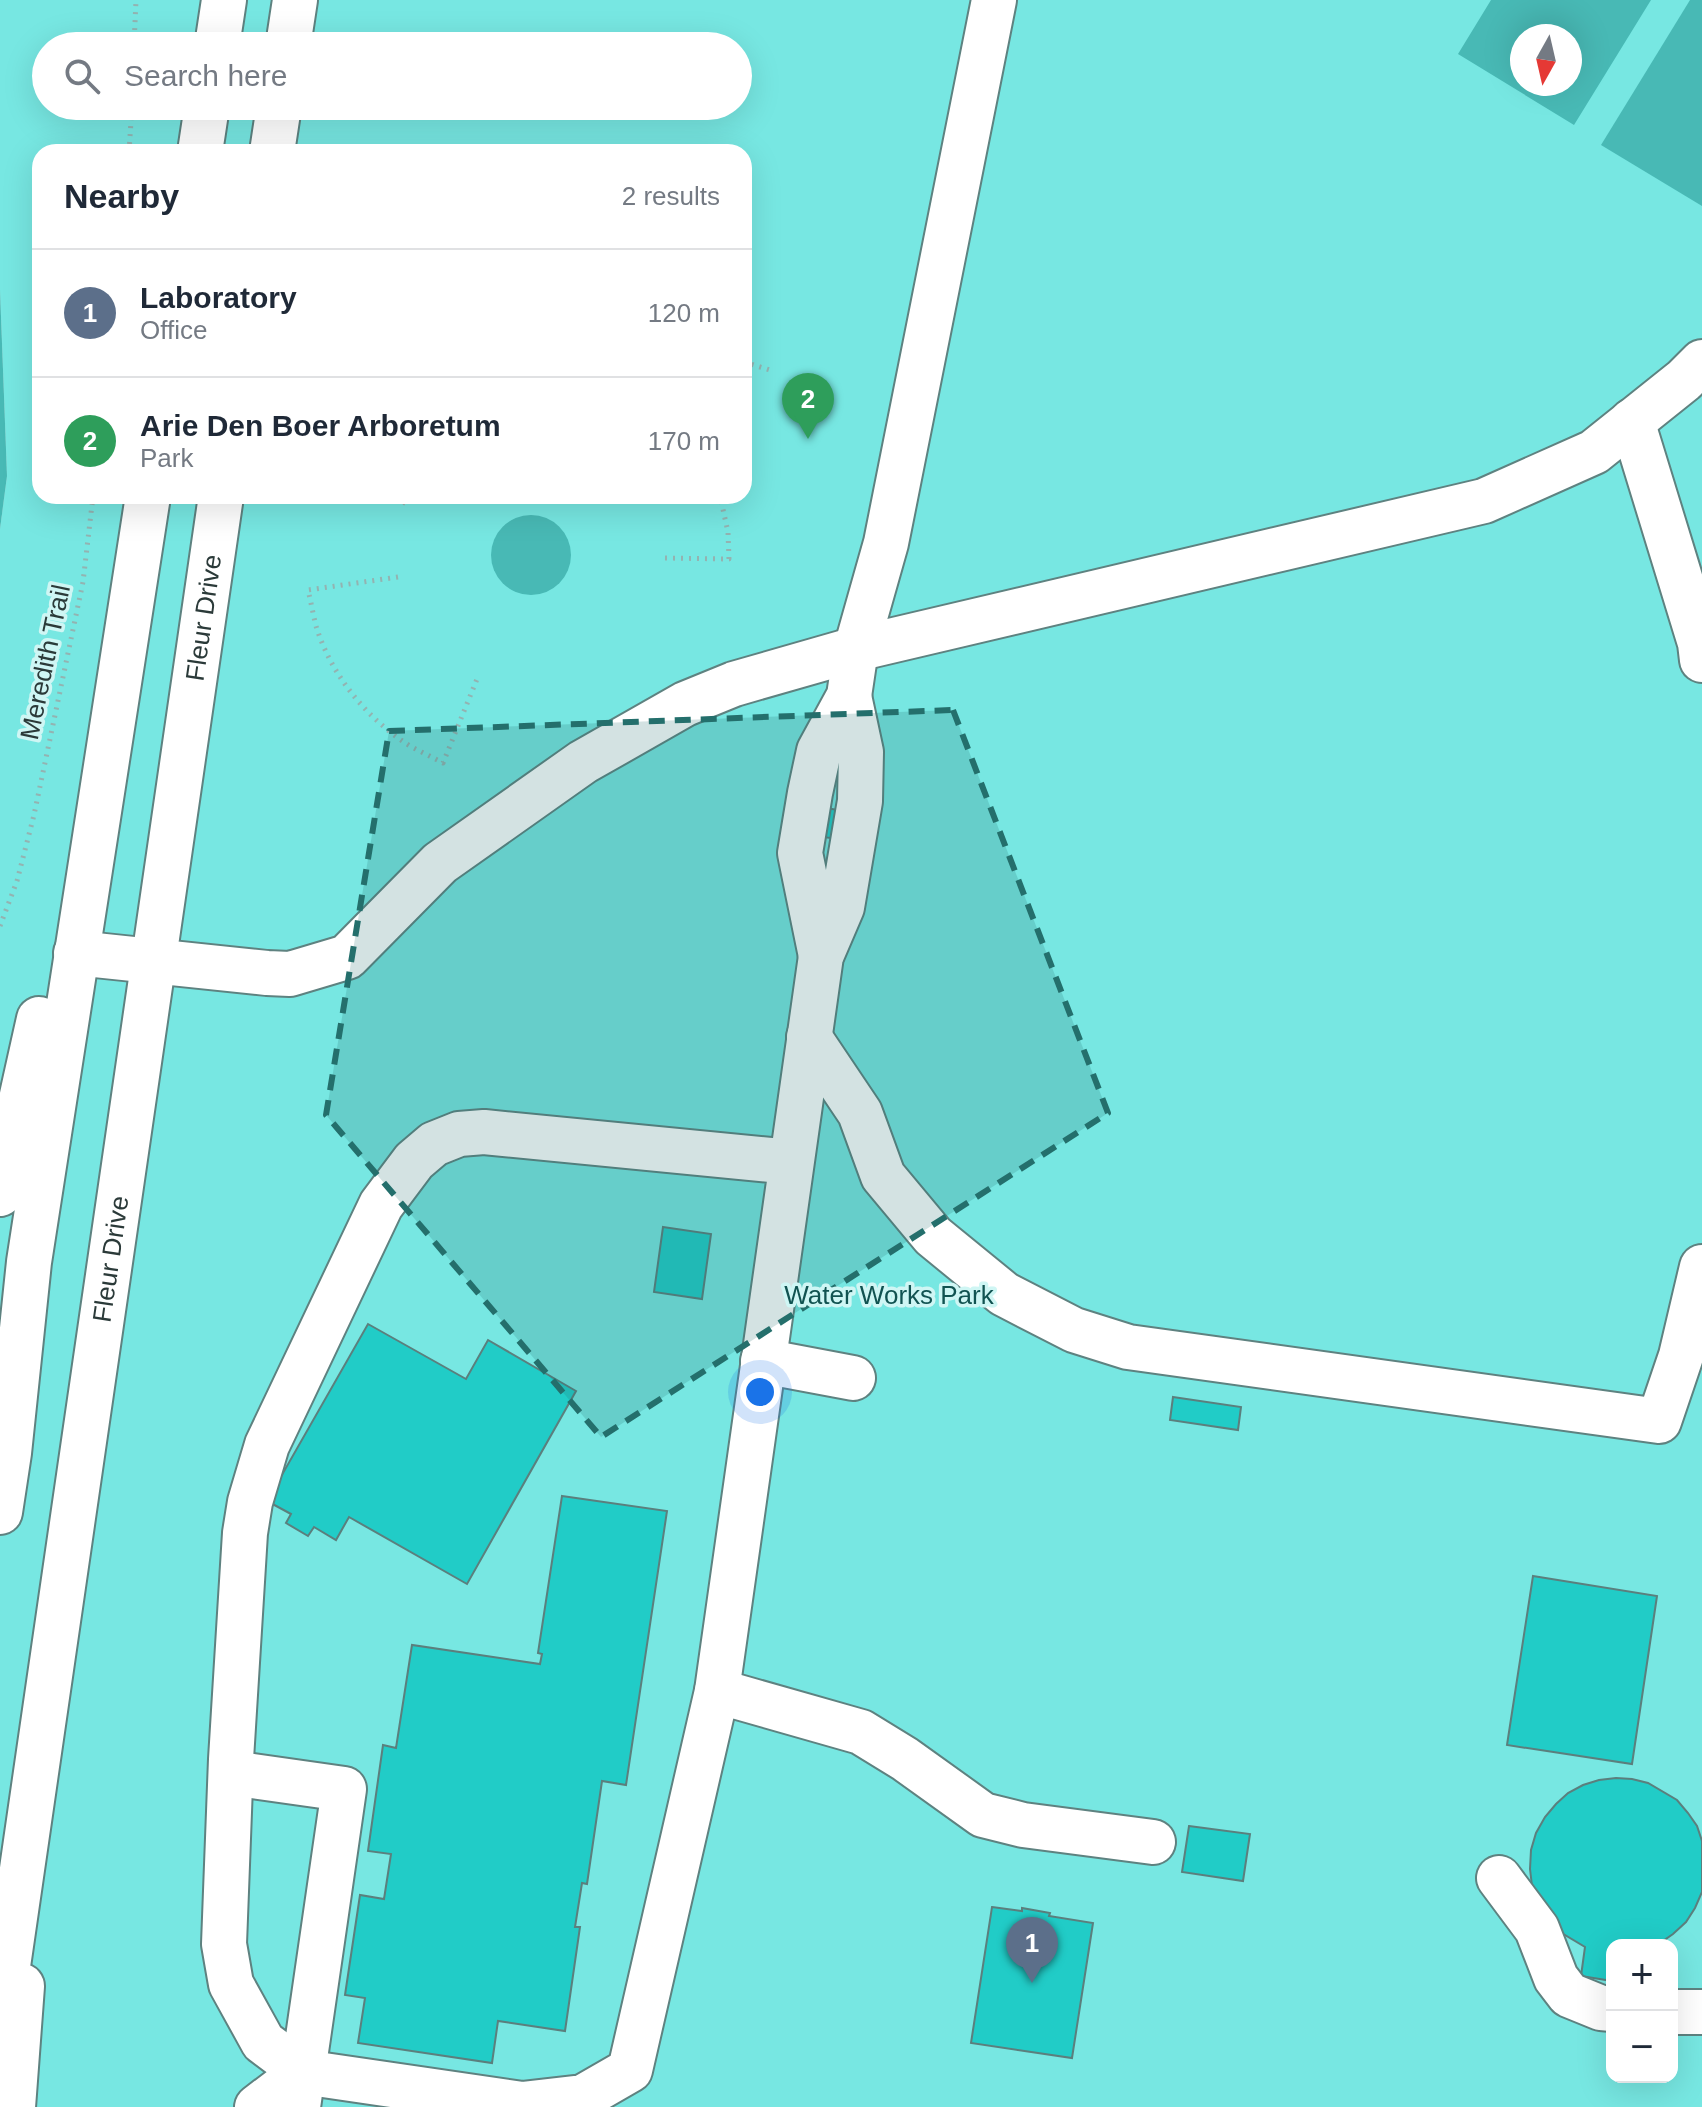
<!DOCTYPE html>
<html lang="en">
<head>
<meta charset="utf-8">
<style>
	body { margin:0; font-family:Helvetica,sans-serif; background:#f6f6f7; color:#1f2937 }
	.controls { position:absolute; right:24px; bottom:24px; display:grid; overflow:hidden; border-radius:16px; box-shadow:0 8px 32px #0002 }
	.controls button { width:72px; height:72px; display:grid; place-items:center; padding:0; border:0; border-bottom:2px solid #e0e1e3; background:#fff; color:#1f2937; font:40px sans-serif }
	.compass { position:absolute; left:1510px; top:24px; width:72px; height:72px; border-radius:50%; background:#fff; box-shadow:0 8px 32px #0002; rotate:188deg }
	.you { position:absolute; left:760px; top:1392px; width:28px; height:28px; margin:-20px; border:6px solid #fff; border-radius:50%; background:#1a73e8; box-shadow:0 0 0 12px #1a73e833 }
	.badge { display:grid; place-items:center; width:52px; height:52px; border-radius:50%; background:#db2777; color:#fff; font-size:26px; font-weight:700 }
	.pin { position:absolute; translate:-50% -66px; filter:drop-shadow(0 2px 4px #0008) }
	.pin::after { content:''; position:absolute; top:42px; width:28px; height:24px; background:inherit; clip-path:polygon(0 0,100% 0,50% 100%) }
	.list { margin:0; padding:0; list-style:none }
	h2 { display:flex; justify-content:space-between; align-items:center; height:104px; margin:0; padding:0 32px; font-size:34px }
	h2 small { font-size:26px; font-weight:400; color:#747a83 }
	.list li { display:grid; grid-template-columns:52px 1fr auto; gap:24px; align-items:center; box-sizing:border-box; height:128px; padding:0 32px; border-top:2px solid #e0e1e3 }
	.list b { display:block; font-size:30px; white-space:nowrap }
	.list p { margin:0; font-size:26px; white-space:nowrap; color:#747a83 }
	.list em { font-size:26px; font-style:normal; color:#747a83 }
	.icon { flex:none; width:44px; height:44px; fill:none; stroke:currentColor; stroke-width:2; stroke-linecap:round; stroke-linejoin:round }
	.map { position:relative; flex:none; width:1702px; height:2107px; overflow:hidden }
	.search { position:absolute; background:#fff; box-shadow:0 8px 32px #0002; left:32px; top:32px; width:720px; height:88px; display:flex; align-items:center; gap:20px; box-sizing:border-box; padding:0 28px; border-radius:44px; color:#747a83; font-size:30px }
	.panel { position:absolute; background:#fff; box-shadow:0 8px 32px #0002; left:32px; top:144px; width:720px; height:360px; border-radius:24px }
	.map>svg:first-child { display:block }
</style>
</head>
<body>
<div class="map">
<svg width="1702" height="2107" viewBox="0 0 1702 2107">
	<rect width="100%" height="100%" fill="#c2e9e7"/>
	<path fill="#77e7e2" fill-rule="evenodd" d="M 0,0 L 1702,0 L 1702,2107 L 0,2107 L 0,529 L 7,476 L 0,290 ZM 1522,36 L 1570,36 L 1570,84 L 1522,84 ZM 46,46 L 738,46 L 738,106 L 46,106 ZM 40,152 L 744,152 L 744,496 L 40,496 ZM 1612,1945 L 1672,1945 L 1672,2077 L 1612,2077 Z"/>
	<g fill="#48b9b5" fill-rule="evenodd">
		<path d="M 1491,0 L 1651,0 L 1574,125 L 1458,54 ZM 1570,36 L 1570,84 L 1522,84 L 1522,36 Z"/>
		<path d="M 1690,0 L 1702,0 L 1702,206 L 1601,145 Z"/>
		<path d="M 0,290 L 7,476 L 0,529 Z"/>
		<circle cx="531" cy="555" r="40"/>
	</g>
	<g fill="#21ccc7" stroke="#5b7f7d" stroke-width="2">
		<path d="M 826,808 L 844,811 L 839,839 L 822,837 Z"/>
		<path d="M 663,1227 L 711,1234 L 702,1299 L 654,1292 Z"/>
		<path d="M 368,1324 L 466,1379 L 488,1340 L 576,1391 L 467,1584 L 349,1517 L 336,1540 L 314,1527 L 308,1536 L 286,1523 L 291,1514 L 267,1501 Z"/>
		<path d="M 1173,1397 L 1241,1407 L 1238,1430 L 1170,1420 Z"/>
		<path d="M 562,1496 L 667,1511 L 626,1785 L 602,1781 L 587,1884 L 582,1883 L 575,1927 L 580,1927 L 565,2031 L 498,2021 L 492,2063 L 358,2043 L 365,1998 L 345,1995 L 360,1895 L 384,1899 L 391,1854 L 368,1851 L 383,1745 L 396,1748 L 412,1645 L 540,1664 L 542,1654 L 538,1653 Z"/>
		<path d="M 1533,1576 L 1657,1596 L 1632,1764 L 1507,1745 Z"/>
		<path d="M 1616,1778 L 1632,1779 L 1648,1783 L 1677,1800 L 1688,1813 L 1697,1826 L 1702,1841 L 1702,1892 L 1695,1908 L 1686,1922 L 1673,1934 L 1660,1943 L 1654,1945 L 1612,1945 L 1612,1981 L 1581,1976 L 1585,1947 L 1560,1932 L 1532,1886 L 1530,1869 L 1531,1850 L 1536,1833 L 1545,1817 L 1556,1804 L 1568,1793 L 1583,1785 L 1599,1780 Z"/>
		<path d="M 1189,1826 L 1250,1834 L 1243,1881 L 1182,1872 Z"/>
		<path d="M 992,1907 L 1022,1911 L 1022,1908 L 1050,1913 L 1049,1916 L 1093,1923 L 1072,2058 L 971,2043 Z"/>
	</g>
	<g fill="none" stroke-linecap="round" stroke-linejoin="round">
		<defs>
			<g id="minor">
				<path d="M 1632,421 L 1700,643 L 1702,660"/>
				<path d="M 76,953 L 267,973 L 290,974 L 347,957 L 440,863 L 583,762 L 685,704 L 734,684 L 856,649 L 1484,501 L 1594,452 L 1684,380 L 1702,362"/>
				<path d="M 821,956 L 800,853 L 810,793 L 819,751 L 849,696 L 856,649 L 886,543 L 994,0"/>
				<path d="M 809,1037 L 860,1113 L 883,1176 L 933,1236 L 1004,1294 L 1074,1330 L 1128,1347 L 1659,1421 L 1681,1356 L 1702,1267"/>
				<path d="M 791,1162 L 484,1132 L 459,1134 L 434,1144 L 414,1161 L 381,1205 L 267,1445 L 250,1502 L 245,1533 L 231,1759 L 224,1944 L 231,1984 L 263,2042 L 303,2072 L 522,2104 L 583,2097 L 630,2070 L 717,1691 L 821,956 L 842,907 L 860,801 L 861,752 L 849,696"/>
				<path d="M 763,1361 L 853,1378"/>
				<path d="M 717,1691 L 861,1732 L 905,1759 L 983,1815 L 1023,1825 L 1153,1842"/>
				<path d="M 231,1773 L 344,1789 L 303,2072"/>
				<path d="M 1499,1878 L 1537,1929 L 1556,1978 L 1569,1995 L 1601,2008 L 1612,2009"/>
				<path d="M 1672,2012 L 1702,2012"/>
				<path d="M 257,2107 L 303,2072 L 298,2107"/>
			</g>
			<g id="major">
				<path d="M 217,46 L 224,0"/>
				<path d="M 288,46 L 295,0"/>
				<path d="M 200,152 L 207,106"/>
				<path d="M 272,152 L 279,106"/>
				<path d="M 0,1194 L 39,1019"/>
				<path d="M 0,1512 L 9,1453 L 29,1262 L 148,496"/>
				<path id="s1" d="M 0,2021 L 221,496"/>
				<path d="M 13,2107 L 22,1986"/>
			</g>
		</defs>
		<use href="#minor" stroke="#5e8280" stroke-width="48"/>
		<use href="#major" stroke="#5e8280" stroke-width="48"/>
		<g stroke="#93b3b1" stroke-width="5" stroke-dasharray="2 6" stroke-linecap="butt">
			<path d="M 134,46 L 136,0"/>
			<path d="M 129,152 L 132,106"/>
			<path d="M 744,362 L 773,371"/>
			<path d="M 389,496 L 407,504"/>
			<path d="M 665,558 L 729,559 L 728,532 L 720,496"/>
			<path d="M 398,577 L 308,590 C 311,602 313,614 316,626 C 331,675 367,719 410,746 C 421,752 432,757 443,763 L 477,679"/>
			<path d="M 0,926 L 17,881 L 34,815 L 83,582 L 93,496"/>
		</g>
		<use href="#minor" stroke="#fff" stroke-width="44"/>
		<use href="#major" stroke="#fff" stroke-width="44"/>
	</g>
	<path fill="#246f6c" fill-opacity="0.2" stroke="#246f6c" stroke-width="6" stroke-dasharray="16 10" stroke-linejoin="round" d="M 953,710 L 1108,1113 L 601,1437 L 326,1115 L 389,731 Z"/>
	<g text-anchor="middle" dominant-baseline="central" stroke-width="7" stroke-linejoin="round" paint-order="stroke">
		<g font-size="26" fill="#2b3a39" stroke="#cff6f4">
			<text stroke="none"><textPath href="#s1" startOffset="1418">Fleur Drive</textPath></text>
			<text transform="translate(45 662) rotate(-78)">Meredith Trail</text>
			<text stroke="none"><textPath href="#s1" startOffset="770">Fleur Drive</textPath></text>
		</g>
		<g font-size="26" fill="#115351" stroke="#cff6f4">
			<text x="889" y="1295">Water Works Park</text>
		</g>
	</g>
</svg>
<div class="controls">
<button>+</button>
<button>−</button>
</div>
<svg class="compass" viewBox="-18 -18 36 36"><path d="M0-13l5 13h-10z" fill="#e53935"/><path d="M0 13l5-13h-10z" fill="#747a83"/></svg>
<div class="you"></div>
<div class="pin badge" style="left:1032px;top:1983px;background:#5c6f8a">1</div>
<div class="pin badge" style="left:808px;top:439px;background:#2e9e5b">2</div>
<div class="search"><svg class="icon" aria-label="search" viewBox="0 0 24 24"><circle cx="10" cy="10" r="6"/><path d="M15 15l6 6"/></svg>Search here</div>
<section class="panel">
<h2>Nearby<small>2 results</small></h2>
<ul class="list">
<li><span class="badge" style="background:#5c6f8a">1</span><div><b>Laboratory</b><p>Office</p></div><em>120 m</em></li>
<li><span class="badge" style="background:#2e9e5b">2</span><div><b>Arie Den Boer Arboretum</b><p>Park</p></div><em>170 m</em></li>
</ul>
</section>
</div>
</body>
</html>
